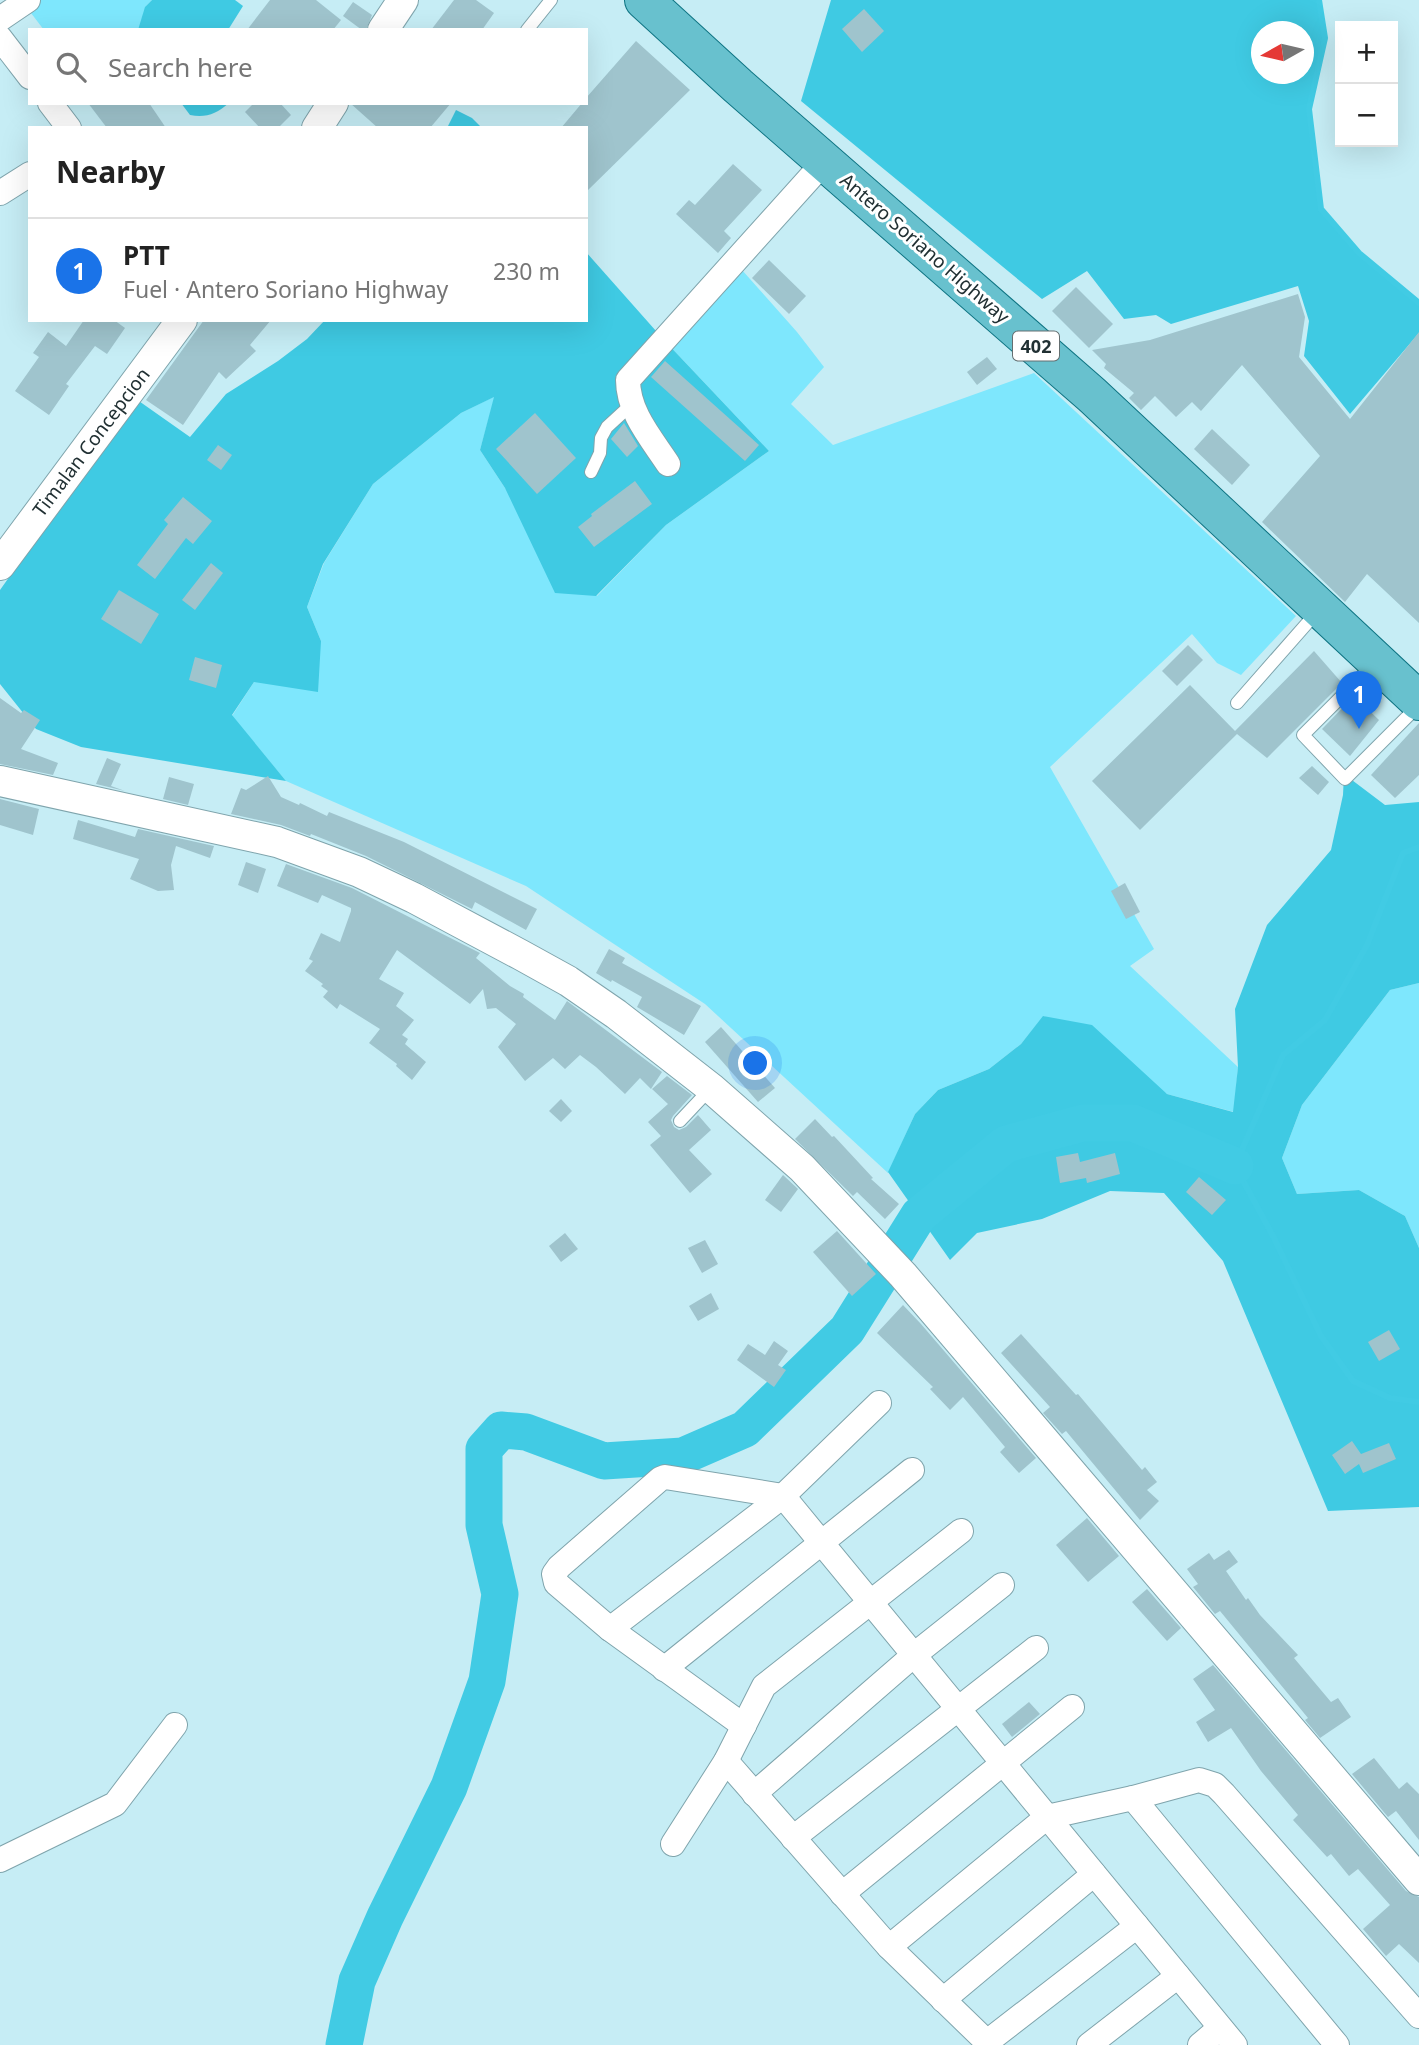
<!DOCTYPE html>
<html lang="en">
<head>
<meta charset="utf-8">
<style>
	body { margin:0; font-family:"Noto Sans",sans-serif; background:#f6f6f6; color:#222 }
	.controls { position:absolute; right:21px; top:21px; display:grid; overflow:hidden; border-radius:0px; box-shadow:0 7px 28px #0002 }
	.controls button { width:63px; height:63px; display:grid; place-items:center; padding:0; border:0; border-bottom:2px solid #e0e0e0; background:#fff; color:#222; font:35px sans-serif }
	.compass { position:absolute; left:1251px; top:21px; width:63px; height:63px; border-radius:50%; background:#fff; box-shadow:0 7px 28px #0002; rotate:262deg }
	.you { position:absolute; left:756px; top:1064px; width:24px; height:24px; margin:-18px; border:5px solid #fff; border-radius:50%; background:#1a73e8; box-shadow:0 0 0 10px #1a73e833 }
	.badge { display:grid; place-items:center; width:46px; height:46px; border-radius:50%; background:#1a73e8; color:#fff; font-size:23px; font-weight:700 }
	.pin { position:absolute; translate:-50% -58px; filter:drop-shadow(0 2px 4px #0008) }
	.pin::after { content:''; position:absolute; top:37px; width:24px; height:21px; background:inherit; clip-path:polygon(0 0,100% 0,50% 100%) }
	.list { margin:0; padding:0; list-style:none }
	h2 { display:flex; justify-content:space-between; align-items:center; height:91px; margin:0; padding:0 28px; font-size:30px }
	h2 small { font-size:23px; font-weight:400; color:#767676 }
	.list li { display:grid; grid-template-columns:46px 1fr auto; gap:21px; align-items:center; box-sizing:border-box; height:105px; padding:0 28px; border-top:2px solid #e0e0e0 }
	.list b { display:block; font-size:26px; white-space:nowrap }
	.list p { margin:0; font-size:23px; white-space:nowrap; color:#767676 }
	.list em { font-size:23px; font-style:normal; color:#767676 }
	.icon { flex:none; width:38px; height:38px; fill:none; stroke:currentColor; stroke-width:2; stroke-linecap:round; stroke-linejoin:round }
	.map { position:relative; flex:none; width:1419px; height:2045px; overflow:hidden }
	.search { position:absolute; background:#fff; box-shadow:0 7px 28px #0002; left:28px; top:28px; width:560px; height:77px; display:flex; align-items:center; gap:18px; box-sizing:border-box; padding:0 24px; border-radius:0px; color:#767676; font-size:26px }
	.panel { position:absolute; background:#fff; box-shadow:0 7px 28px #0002; left:28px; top:126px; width:560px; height:196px; border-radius:0px }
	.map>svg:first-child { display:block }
</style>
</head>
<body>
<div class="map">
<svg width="1419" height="2045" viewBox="0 0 1419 2045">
	<rect width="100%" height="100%" fill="#c6edf5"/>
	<g fill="#7ee7fd">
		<path d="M 21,0 L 152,0 L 146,6 L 139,30 L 44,30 Z"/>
		<path d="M 734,261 L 797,332 L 824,367 L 791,404 L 833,445 L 1034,373 L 1296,616 L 1241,675 L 1217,663 L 1192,634 L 1050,767 L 1154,949 L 1130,966 L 1238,1067 L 1234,1112 L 1167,1094 L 1044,1016 L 1021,1044 L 989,1069 L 938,1090 L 915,1114 L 888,1173 L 705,1004 L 526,886 L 286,781 L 232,716 L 254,682 L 321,641 L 307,607 L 324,563 L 373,484 L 461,413 L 495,396 L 480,450 L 505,488 L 597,596 L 666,525 L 769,451 L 664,340 Z"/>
		<path d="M 1419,983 L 1419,1248 L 1405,1216 L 1359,1190 L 1297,1194 L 1282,1158 L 1302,1105 L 1390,990 Z"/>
	</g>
	<g fill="#3fcae3" fill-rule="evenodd">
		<path d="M 152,0 L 235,0 L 243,6 L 228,30 L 138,30 L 145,7 Z"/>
		<path d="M 831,0 L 1319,0 L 1325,38 L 1309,109 L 1321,209 L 1359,253 L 1419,303 L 1419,333 L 1350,414 L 1304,356 L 1309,321 L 1298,286 L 1171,324 L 1156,315 L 1124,319 L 1087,271 L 1042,299 L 801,101 ZM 1262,32 L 1304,32 L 1304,74 L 1262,74 Z"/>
		<path d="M 181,103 L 229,103 C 216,114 206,118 190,115 Z"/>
		<path d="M 456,110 L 472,118 L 482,128 L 447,128 Z"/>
		<path d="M 586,252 L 664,340 L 769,451 L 666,525 L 596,596 L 555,593 L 505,488 L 480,450 L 494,397 L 461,413 L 373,484 L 323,564 L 307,607 L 321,641 L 318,692 L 254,682 L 232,715 L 286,781 L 81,747 L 36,729 L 0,684 L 0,590 L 136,399 L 190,437 L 226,394 L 278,361 L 307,339 L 325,320 L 586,320 Z"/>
		<path d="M 1344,774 L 1385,805 L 1419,802 L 1419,983 L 1390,990 L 1302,1105 L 1282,1158 L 1297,1194 L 1359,1190 L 1405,1216 L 1419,1248 L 1419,1507 L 1328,1511 L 1223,1261 L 1164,1193 L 1110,1191 L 1042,1219 L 977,1233 L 950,1260 L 888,1172 L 915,1114 L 938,1090 L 989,1069 L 1021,1044 L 1043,1016 L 1092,1025 L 1167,1094 L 1233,1112 L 1238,1067 L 1235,1009 L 1267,925 L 1331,850 L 1343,795 Z"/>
	</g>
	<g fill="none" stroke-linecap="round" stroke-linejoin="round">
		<g stroke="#41cbe4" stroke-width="6">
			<path d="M 1319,0 L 1325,38 L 1309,109 L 1321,209 L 1359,253 L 1419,303"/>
			<path d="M 1419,847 L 1403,853 L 1367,945 L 1325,1020 L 1283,1055 L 1235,1166 L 1273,1236 L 1321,1336 L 1353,1381 L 1390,1398 L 1419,1402"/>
		</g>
		<path stroke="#41cbe4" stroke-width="37" d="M 344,2045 L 357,1981 L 385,1917 L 449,1787 L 487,1681 L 500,1594 L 484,1525 L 484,1449 L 501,1430 L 526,1432 L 604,1461 L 683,1456 L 745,1429 L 847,1330 L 919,1215 L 1006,1144 L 1083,1123 L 1133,1123 L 1235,1166"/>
	</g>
	<g fill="#9fc4cd">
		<path d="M 270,0 L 316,0 L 341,20 L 333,30 L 247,30 Z"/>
		<path d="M 454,0 L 476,0 L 494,13 L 482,30 L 431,30 Z"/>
		<path d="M 353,2 L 372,15 L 366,30 L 362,30 L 343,16 Z"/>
		<path d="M 864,9 L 884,31 L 862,52 L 842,29 Z"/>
		<path d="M 636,41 L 690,90 L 586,192 L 586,128 L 561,128 L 582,103 L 586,103 L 586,98 Z"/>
		<path d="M 88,103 L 149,103 L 166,128 L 107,128 Z"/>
		<path d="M 254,103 L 280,103 L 291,115 L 278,128 L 260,128 L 245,112 Z"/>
		<path d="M 350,103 L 451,103 L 430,128 L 378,128 Z"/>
		<path d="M 733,164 L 762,190 L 724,231 L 731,238 L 718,253 L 676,214 L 689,200 L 695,205 Z"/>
		<path d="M 769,260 L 806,296 L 789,314 L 752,278 Z"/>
		<path d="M 1076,287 L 1113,324 L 1089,348 L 1052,311 Z"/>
		<path d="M 1298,294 L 1305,317 L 1299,357 L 1350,419 L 1419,332 L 1419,623 L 1367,574 L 1345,602 L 1262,522 L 1320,456 L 1242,365 L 1201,411 L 1192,402 L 1176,417 L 1155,396 L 1141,410 L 1129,398 L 1134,393 L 1104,368 L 1106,364 L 1092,350 L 1150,340 Z"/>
		<path d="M 84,320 L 114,320 L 125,328 L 107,354 L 95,346 L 66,384 L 69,386 L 49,415 L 15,391 L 39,357 L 33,353 L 48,332 L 66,346 Z"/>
		<path d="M 204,320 L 271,320 L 250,345 L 256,351 L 226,379 L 219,372 L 183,425 L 146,400 Z"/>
		<path d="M 987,357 L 997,369 L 977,385 L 967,372 Z"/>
		<path d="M 665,361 L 759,445 L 745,461 L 651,377 Z"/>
		<path d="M 535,413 L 576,458 L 537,494 L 496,449 Z"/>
		<path d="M 624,423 L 638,446 L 627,457 L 611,439 Z"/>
		<path d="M 1212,429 L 1250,465 L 1232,485 L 1194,449 Z"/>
		<path d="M 218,445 L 232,455 L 221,470 L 207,460 Z"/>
		<path d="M 635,481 L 652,504 L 594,547 L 578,527 L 592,516 L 591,514 Z"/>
		<path d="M 183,497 L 212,521 L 193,544 L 186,538 L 155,579 L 137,565 L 168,524 L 164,520 Z"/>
		<path d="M 211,563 L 223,573 L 195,610 L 182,600 Z"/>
		<path d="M 119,590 L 159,614 L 141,644 L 101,619 Z"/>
		<path d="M 1188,645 L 1203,660 L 1177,686 L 1162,671 Z"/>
		<path d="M 1314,651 L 1342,683 L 1267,758 L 1237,734 L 1140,830 L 1092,781 L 1190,685 L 1235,731 Z"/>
		<path d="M 195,657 L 222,665 L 216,688 L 189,680 Z"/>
		<path d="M 1354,696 L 1379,720 L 1350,756 L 1322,729 Z"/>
		<path d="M 0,698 L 21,713 L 24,710 L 40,720 L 21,749 L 58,763 L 53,775 L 0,764 Z"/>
		<path d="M 1419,723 L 1419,775 L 1395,798 L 1371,775 Z"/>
		<path d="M 107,758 L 121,764 L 111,786 L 125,791 L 96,784 Z"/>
		<path d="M 1312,766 L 1329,782 L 1318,795 L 1299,778 Z"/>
		<path d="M 268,776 L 281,797 L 299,805 L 300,803 L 327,816 L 329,812 L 404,842 L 537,909 L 526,930 L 475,902 L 472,909 L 366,856 L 311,834 L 310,836 L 281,825 L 231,814 L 241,788 L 246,790 Z"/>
		<path d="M 169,777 L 194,784 L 188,805 L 163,799 Z"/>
		<path d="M 0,799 L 39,809 L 33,835 L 0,825 Z"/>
		<path d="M 78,820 L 135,837 L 138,829 L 214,846 L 210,858 L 176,846 L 171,865 L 174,890 L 158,891 L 130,879 L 139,859 L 73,839 Z"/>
		<path d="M 246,862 L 266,869 L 258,893 L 238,885 Z"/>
		<path d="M 286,864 L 352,888 L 480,953 L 476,958 L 510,986 L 524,994 L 523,997 L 555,1020 L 567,1001 L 662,1072 L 651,1089 L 640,1078 L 625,1094 L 596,1067 L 580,1055 L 565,1069 L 553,1058 L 525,1081 L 498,1047 L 516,1024 L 496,1008 L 487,1009 L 483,989 L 470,1004 L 397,950 L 379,979 L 404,993 L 396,1006 L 414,1020 L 402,1035 L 408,1039 L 405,1044 L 426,1062 L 412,1080 L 396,1066 L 397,1064 L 369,1043 L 380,1029 L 340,1004 L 337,1009 L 323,997 L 328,991 L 321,986 L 323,984 L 305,971 L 313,961 L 309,959 L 321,933 L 340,942 L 351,911 L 351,908 L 322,895 L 318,903 L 277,886 Z"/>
		<path d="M 1125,883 L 1140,912 L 1126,919 L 1111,891 Z"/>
		<path d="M 609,949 L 625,958 L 622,963 L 701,1006 L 684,1035 L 637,1007 L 642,997 L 612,980 L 611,982 L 596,973 Z"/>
		<path d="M 721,1027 L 775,1088 L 758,1102 L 705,1042 Z"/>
		<path d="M 667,1076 L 692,1095 L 673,1116 L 671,1120 L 674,1127 L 679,1130 L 686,1127 L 706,1107 L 698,1115 L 711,1130 L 689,1150 L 712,1174 L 690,1193 L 650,1145 L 661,1136 L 648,1122 L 668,1104 L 652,1089 Z"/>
		<path d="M 561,1099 L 572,1111 L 561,1122 L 549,1111 Z"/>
		<path d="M 815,1119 L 832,1137 L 834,1136 L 873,1178 L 871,1179 L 899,1204 L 885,1219 L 857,1192 L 853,1196 L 795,1139 Z"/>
		<path d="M 1078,1153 L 1080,1162 L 1115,1153 L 1120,1174 L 1087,1183 L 1086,1178 L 1060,1183 L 1056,1157 Z"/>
		<path d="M 783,1175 L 798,1189 L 781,1212 L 765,1200 Z"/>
		<path d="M 1199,1177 L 1226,1200 L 1212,1215 L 1186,1192 Z"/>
		<path d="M 837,1231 L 876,1274 L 852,1296 L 813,1252 Z"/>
		<path d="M 565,1233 L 578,1249 L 561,1262 L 549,1246 Z"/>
		<path d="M 705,1240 L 718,1264 L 702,1273 L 688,1248 Z"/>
		<path d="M 711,1293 L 719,1309 L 698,1321 L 689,1306 Z"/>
		<path d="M 903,1305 L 921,1324 L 1036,1458 L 1019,1473 L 1000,1452 L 1005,1447 L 963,1397 L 950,1410 L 930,1389 L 933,1387 L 877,1333 Z"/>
		<path d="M 1389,1330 L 1400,1349 L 1379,1361 L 1368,1342 Z"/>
		<path d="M 1021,1334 L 1076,1395 L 1078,1394 L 1142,1470 L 1145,1467 L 1157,1482 L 1147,1490 L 1159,1501 L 1140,1520 L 1066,1431 L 1062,1434 L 1043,1413 L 1050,1407 L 1001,1353 Z"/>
		<path d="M 774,1341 L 788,1351 L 778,1365 L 786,1370 L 774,1387 L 737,1360 L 748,1344 L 765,1355 Z"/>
		<path d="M 1352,1441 L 1361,1454 L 1389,1443 L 1396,1459 L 1363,1473 L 1359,1464 L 1345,1474 L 1332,1455 Z"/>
		<path d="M 1087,1518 L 1119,1556 L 1088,1582 L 1056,1545 Z"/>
		<path d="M 1229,1550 L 1238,1562 L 1226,1571 L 1246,1600 L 1248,1598 L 1260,1615 L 1298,1655 L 1294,1658 L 1331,1702 L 1338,1698 L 1351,1717 L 1320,1738 L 1305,1720 L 1308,1718 L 1220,1611 L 1215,1614 L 1193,1587 L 1198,1584 L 1187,1569 L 1209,1553 L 1214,1560 Z"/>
		<path d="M 1147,1589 L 1181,1628 L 1167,1641 L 1132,1602 Z"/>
		<path d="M 1213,1665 L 1406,1891 L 1419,1897 L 1419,1963 L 1399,1944 L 1386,1956 L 1363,1929 L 1390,1905 L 1358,1869 L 1349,1876 L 1331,1854 L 1327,1857 L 1293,1820 L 1298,1815 L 1261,1771 L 1231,1728 L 1208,1742 L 1196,1722 L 1215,1710 L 1193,1679 Z"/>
		<path d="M 1029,1702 L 1040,1714 L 1012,1737 L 1002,1724 Z"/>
		<path d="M 1374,1758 L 1399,1789 L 1407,1782 L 1419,1794 L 1419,1840 L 1396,1811 L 1388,1817 L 1352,1774 Z"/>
	</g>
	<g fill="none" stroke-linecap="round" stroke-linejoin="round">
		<defs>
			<g id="service">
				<path d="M 527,30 L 551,0"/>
				<path d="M 591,472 L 600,453 L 601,438 L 607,427 L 632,404"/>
				<path d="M 1374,664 L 1303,735 L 1345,779 L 1419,705"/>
				<path d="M 1237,703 L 1317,612"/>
				<path d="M 680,1121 L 711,1088"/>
			</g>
			<g id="minor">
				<path d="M 0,19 L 28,0"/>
				<path d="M 0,38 L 30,77"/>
				<path d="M 50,103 L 69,128"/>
				<path d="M 0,193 L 30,174"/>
				<path d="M 668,464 C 651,438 628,412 628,380 L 826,160"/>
				<path d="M 610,1629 L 783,1496 L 879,1403"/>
				<path d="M 664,1669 L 912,1470"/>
				<path d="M 744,1726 L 610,1629 L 556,1583 L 554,1574 L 559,1567 L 660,1479 L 665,1477 L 783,1496 L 1235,2045"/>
				<path d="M 726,1761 L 889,1947 L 990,2045"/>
				<path d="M 754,1794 L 914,1655 L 1002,1585"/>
				<path d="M 1133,1798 L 1337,2045"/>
				<path d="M 793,1838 L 1036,1648"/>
				<path d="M 673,1844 L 726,1761 L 764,1686 L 961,1531"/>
				<path d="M 0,1860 L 115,1804 L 175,1725"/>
				<path d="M 842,1894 L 1072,1707"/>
				<path d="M 889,1947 L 1047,1817 L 1133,1798 L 1199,1780 L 1215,1785 L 1224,1794 L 1419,2016"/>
				<path d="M 943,2000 L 1094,1874"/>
				<path d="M 987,2042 L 1137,1926"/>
				<path d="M 1089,2045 L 1178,1976"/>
				<path d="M 1200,2045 L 1220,2028"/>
			</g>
			<g id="tertiary">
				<path d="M 383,30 L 403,0"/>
				<path d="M 317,128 L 333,103"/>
				<path d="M 0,565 L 182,320"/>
				<path d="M 0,781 L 277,842 L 359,872 L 414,898 L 521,955 L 568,981 L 616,1014 L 711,1088 L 802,1168 L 903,1275 L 1419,1880"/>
			</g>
			<path id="primary" d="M 644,0 L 738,86 L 1092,395 L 1419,701"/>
		</defs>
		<use href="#service" stroke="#7fa4ac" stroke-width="14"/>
		<use href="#minor" stroke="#7fa4ac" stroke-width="26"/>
		<use href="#tertiary" stroke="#7fa4ac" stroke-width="32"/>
		<use href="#primary" stroke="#0e7483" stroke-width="40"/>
		<use href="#service" stroke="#fff" stroke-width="12"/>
		<use href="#minor" stroke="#fff" stroke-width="24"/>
		<use href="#tertiary" stroke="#fff" stroke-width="30"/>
		<use href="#primary" stroke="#68c1ce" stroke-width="38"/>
	</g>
	<g text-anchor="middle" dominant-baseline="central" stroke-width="6" stroke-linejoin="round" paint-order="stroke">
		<rect fill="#fff" stroke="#646e70" stroke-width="2" x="1013" y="331.5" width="46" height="29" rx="5"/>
		<g font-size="18" font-weight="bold" fill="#213033">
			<text x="1036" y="346">402</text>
		</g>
		<g font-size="19" fill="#213033" stroke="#fff">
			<text transform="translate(925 248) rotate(41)">Antero Soriano Highway</text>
			<text transform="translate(91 442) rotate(-53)">Timalan Concepcion</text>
		</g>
	</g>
</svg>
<div class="controls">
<button>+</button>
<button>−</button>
</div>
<svg class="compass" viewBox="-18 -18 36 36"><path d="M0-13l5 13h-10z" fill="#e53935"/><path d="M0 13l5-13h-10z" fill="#767676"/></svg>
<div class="you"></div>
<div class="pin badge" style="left:1359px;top:729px">1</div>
<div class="search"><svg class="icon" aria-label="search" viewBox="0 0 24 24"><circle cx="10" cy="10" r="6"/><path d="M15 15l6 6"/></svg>Search here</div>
<section class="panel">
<h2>Nearby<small></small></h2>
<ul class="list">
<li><span class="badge">1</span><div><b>PTT</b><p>Fuel · Antero Soriano Highway</p></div><em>230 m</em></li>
</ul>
</section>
</div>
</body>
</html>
